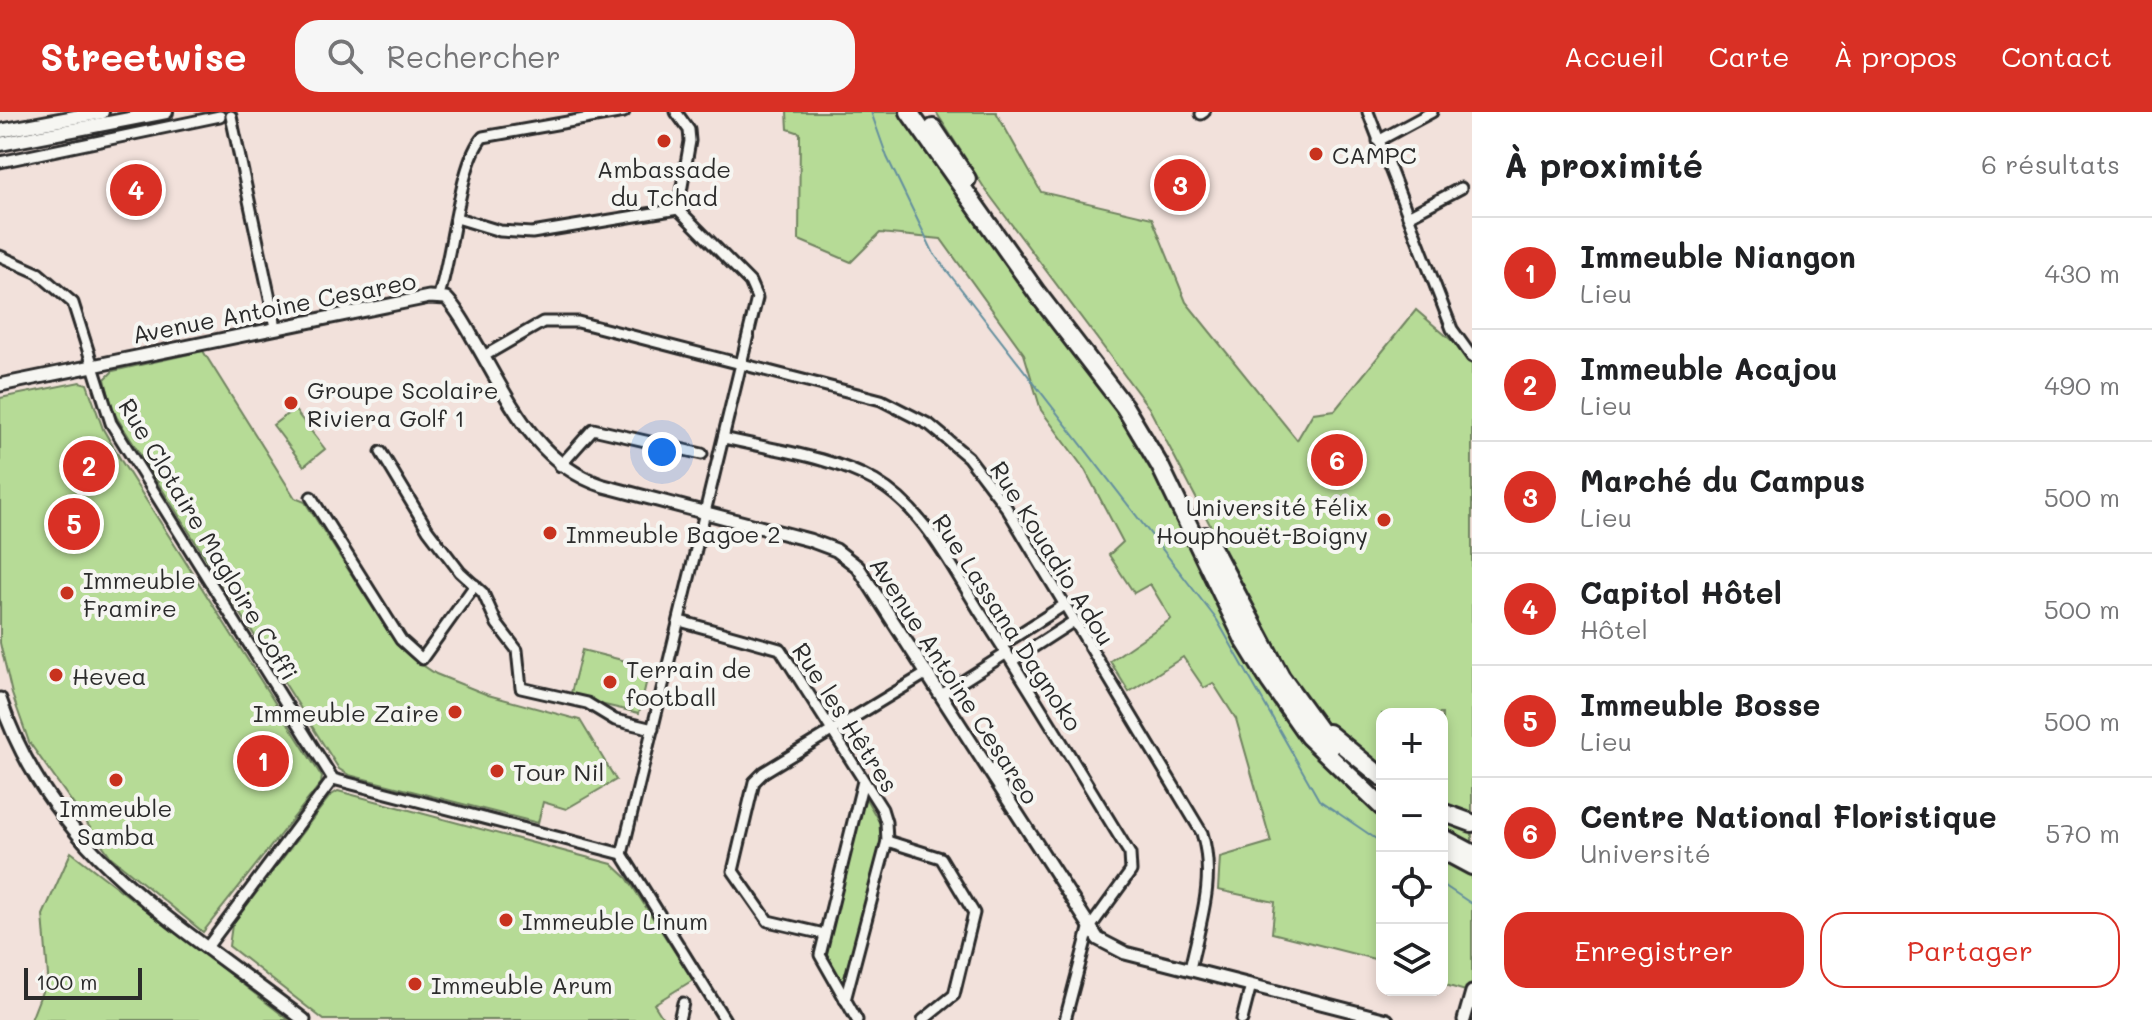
<!DOCTYPE html>
<html lang="fr">
<head>
<meta charset="utf-8">
<style>
	body { margin:0; font-family:Mali,sans-serif; background:#f6f6f6; color:#202124 }
	.controls { position:absolute; right:24px; bottom:24px; display:grid; overflow:hidden; border-radius:16px; box-shadow:0 4px 12px #0003 }
	.controls button { width:72px; height:72px; display:grid; place-items:center; padding:0; border:0; border-bottom:2px solid #e0e0e0; background:#fff; color:#202124; font:40px sans-serif }
	.scale { position:absolute; left:24px; bottom:20px; width:118px; box-sizing:border-box; padding-left:8px; border:4px solid #2b2b2b; border-top:0; font-size:22px; line-height:28px; white-space:nowrap; color:#2b2b2b; -webkit-text-stroke:6px #f6f6f2; paint-order:stroke }
	.you { position:absolute; left:662px; top:340px; width:28px; height:28px; margin:-20px; border:6px solid #fff; border-radius:50%; background:#1a73e8; box-shadow:0 0 0 12px #1a73e833 }
	.badge { display:grid; place-items:center; width:52px; height:52px; border-radius:50%; background:#d93025; color:#fff; font-size:26px; font-weight:700 }
	.pin { position:absolute; translate:-50% -50%; border:4px solid #fff; box-shadow:0 2px 8px #0006 }
	.list { margin:0; padding:0; list-style:none }
	h2 { display:flex; justify-content:space-between; align-items:center; height:104px; margin:0; padding:0 32px; font-size:34px }
	h2 small { font-size:26px; font-weight:400; color:#757577 }
	.list li { display:grid; grid-template-columns:52px 1fr auto; gap:24px; align-items:center; box-sizing:border-box; height:112px; padding:0 32px; border-top:2px solid #e0e0e0 }
	.list b { display:block; font-size:30px; white-space:nowrap }
	.list p { margin:0; font-size:26px; white-space:nowrap; color:#757577 }
	.list em { font-size:26px; font-style:normal; color:#757577 }
	.actions { display:flex; gap:16px; padding:24px 32px }
	.actions a { flex:1; padding:18px 0; border:2px solid #d93025; border-radius:24px; text-align:center; font-size:28px; color:#d93025 }
	.actions .main { background:#d93025; color:#fff }
	.icon { flex:none; width:44px; height:44px; fill:none; stroke:currentColor; stroke-width:2; stroke-linecap:round; stroke-linejoin:round }
	.map { position:relative; flex:none; width:1472px; height:908px; overflow:hidden }
	header { display:flex; align-items:center; gap:48px; box-sizing:border-box; height:112px; padding:0 40px; background:#d93025; color:#fff }
	header strong { font-size:38px }
	nav { display:flex; gap:44px; margin-inline-start:auto; font-size:28px }
	.search { width:560px; height:72px; background:#f6f6f6; display:flex; align-items:center; gap:20px; box-sizing:border-box; padding:0 28px; border-radius:24px; color:#757577; font-size:30px }
	main { display:flex }
	aside { flex:1; background:#fff }
	.map>svg:first-child { display:block }
</style>
</head>
<body>
<header>
<strong>Streetwise</strong>
<div class="search"><svg class="icon" aria-label="search" viewBox="0 0 24 24"><circle cx="10" cy="10" r="6"/><path d="M15 15l6 6"/></svg>Rechercher</div>
<nav><a>Accueil</a><a>Carte</a><a>À propos</a><a>Contact</a></nav>
</header>
<main>
<div class="map">
<svg width="1472" height="908" viewBox="0 0 1472 908">
	<rect width="100%" height="100%" fill="#f2e1db"/>
	<filter id="ink" filterUnits="userSpaceOnUse"><feTurbulence type="fractalNoise" baseFrequency=".0125" numOctaves="2"/><feDisplacementMap in="SourceGraphic" scale="16" xChannelSelector="R" yChannelSelector="G"/><feConvolveMatrix kernelMatrix="1 2 1 2 8 2 1 2 1" color-interpolation-filters="sRGB"/></filter>
	<g filter="url(#ink)">
		<g fill="#b6db96" stroke="#708360" stroke-width="2">
			<path d="M 787,0 L 901,0 L 1131,309 L 1306,625 L 1340,668 L 1382,704 L 1382,849 L 1272,821 L 1275,790 L 1218,778 L 1220,745 L 1271,730 L 1236,607 L 1213,571 L 1204,576 L 1183,545 L 1129,580 L 1110,549 L 1171,507 L 1150,472 L 1134,481 L 1109,443 L 1123,430 L 1085,358 L 1041,298 L 1024,242 L 941,127 L 880,121 L 851,150 L 799,128 L 800,21 L 788,17 Z"/>
			<path d="M 936,0 L 996,0 L 1041,80 L 1152,106 L 1186,190 L 1297,328 L 1313,301 L 1335,298 L 1416,198 L 1472,246 L 1472,706 L 1442,695 L 1442,602 L 1382,602 L 1382,660 L 1313,601 L 1287,560 L 1149,296 L 985,77 Z"/>
			<path d="M 203,239 L 295,386 L 305,390 L 396,532 L 409,544 L 436,562 L 488,583 L 580,608 L 616,668 L 566,697 L 543,690 L 538,711 L 349,663 L 339,657 L 112,298 L 105,267 L 113,259 Z"/>
			<path d="M 80,270 L 87,272 L 103,317 L 122,350 L 322,665 L 321,671 L 203,820 L 111,745 L 29,630 L 12,582 L 0,531 L 0,286 Z"/>
			<path d="M 294,297 L 325,337 L 304,354 L 273,313 Z"/>
			<path d="M 582,538 L 650,555 L 639,601 L 570,585 Z"/>
			<path d="M 338,679 L 612,752 L 627,766 L 693,868 L 654,892 L 664,908 L 324,908 L 229,834 L 232,813 L 330,684 Z"/>
			<path d="M 865,685 L 885,720 L 846,880 L 825,847 Z"/>
			<path d="M 1442,705 L 1472,717 L 1472,734 L 1442,718 Z"/>
			<path d="M 71,740 L 289,908 L 31,908 L 48,864 L 43,803 Z"/>
			<path d="M 1442,746 L 1472,761 L 1472,881 L 1442,872 Z"/>
		</g>
		<g fill="none" stroke-linecap="round" stroke-linejoin="round">
			<g stroke="#648f9e" stroke-width="2">
				<path d="M 871,0 L 887,45 L 934,142 L 1217,508 L 1319,688 L 1382,731"/>
				<path d="M 1442,772 L 1472,792"/>
			</g>
			<defs>
				<g id="minor">
					<path d="M 1368,0 L 1452,217 L 1472,245"/>
					<path d="M 1201,2 L 1204,0"/>
					<path d="M 231,4 L 276,215"/>
					<path d="M 1378,29 L 1432,0"/>
					<path d="M 0,50 L 220,4"/>
					<path d="M 1408,104 L 1461,76"/>
					<path d="M 457,106 L 500,119 L 532,121 L 678,97"/>
					<path d="M 0,144 L 38,161 L 73,191 L 111,311 L 333,667"/>
					<path d="M 438,186 C 452,148 459,50 483,25 L 624,0"/>
					<path d="M 484,244 L 543,210 L 578,210 L 881,288 L 930,313 L 968,345 L 1006,395 L 1202,721 C 1216,768 1200,810 1190,857"/>
					<path d="M 724,326 C 773,338 830,344 875,369 C 924,397 951,454 980,500 C 1032,579 1080,661 1130,742 L 1131,759 L 1089,817 L 1065,908"/>
					<path d="M 381,340 L 428,418 L 460,460 L 483,481 L 497,512 L 517,538 L 521,576 L 587,591 L 615,608 L 653,617"/>
					<path d="M 560,354 L 593,317 L 702,342"/>
					<path d="M 311,385 L 401,528 L 422,547 L 475,473"/>
					<path d="M 680,509 L 780,537 L 882,697 L 886,710 L 887,729 L 845,888"/>
					<path d="M 1002,533 L 1064,493"/>
					<path d="M 1012,549 L 1074,509"/>
					<path d="M 941,583 L 1007,541"/>
					<path d="M 333,667 L 622,742 L 725,908"/>
					<path d="M 887,729 L 941,746 L 974,801 L 954,883 L 923,908"/>
					<path d="M 622,742 L 757,186 L 750,170 L 678,97 L 690,29 L 689,18 L 676,0"/>
					<path d="M 824,822 L 768,809 L 733,759 L 754,670 L 764,660 L 927,561"/>
					<path d="M 208,834 L 333,667"/>
					<path d="M 679,908 L 683,891"/>
					<path d="M 857,908 L 820,843 L 863,669"/>
					<path d="M 1242,908 L 1251,873"/>
				</g>
				<g id="tertiary">
					<path d="M 0,273 L 429,185 L 446,186 C 458,198 466,214 474,228 C 509,287 535,352 604,374 L 809,428 L 836,438 L 858,455 L 1098,827 L 1125,841 L 1387,908"/>
					<path d="M 0,587 C 52,743 181,813 304,908"/>
					<path d="M 1464,908 L 1472,880"/>
				</g>
				<g id="secondary">
					<path d="M 0,19 L 102,0"/>
					<path d="M 0,32 L 166,0"/>
				</g>
				<g id="motorway">
					<path d="M 909,0 L 1037,181 L 1124,294 L 1160,354 L 1244,528 L 1270,570 L 1308,624 L 1382,695"/>
					<path d="M 933,16 L 967,67"/>
					<path d="M 1206,424 L 1281,565 L 1331,634"/>
					<path d="M 1328,621 L 1382,665"/>
					<path d="M 1442,700 L 1472,711"/>
					<path d="M 1442,725 L 1472,741"/>
					<path d="M 1442,738 L 1472,754"/>
				</g>
			</defs>
			<use href="#minor" stroke="#2b2b2b" stroke-width="15"/>
			<use href="#tertiary" stroke="#2b2b2b" stroke-width="17"/>
			<use href="#secondary" stroke="#2b2b2b" stroke-width="18"/>
			<use href="#motorway" stroke="#2b2b2b" stroke-width="22"/>
			<use href="#minor" stroke="#f6f6f2" stroke-width="9"/>
			<use href="#tertiary" stroke="#f6f6f2" stroke-width="11"/>
			<use href="#secondary" stroke="#f6f6f2" stroke-width="12"/>
			<use href="#motorway" stroke="#f6f6f2" stroke-width="16"/>
		</g>
	</g>
	<g fill="#c8321e" stroke="#f6f6f2" stroke-width="3">
		<circle cx="664" cy="29" r="8"/>
		<circle cx="1316" cy="42" r="8"/>
		<circle cx="291" cy="291" r="8"/>
		<circle cx="1384" cy="408" r="8"/>
		<circle cx="550" cy="421" r="8"/>
		<circle cx="67" cy="481" r="8"/>
		<circle cx="56" cy="563" r="8"/>
		<circle cx="610" cy="570" r="8"/>
		<circle cx="455" cy="600" r="8"/>
		<circle cx="497" cy="659" r="8"/>
		<circle cx="116" cy="668" r="8"/>
		<circle cx="506" cy="808" r="8"/>
		<circle cx="415" cy="872" r="8"/>
	</g>
	<g text-anchor="middle" dominant-baseline="central" stroke-width="8" stroke-linejoin="round" paint-order="stroke">
		<g font-size="24" fill="#2b2b2b" stroke="#f6f6f2" text-anchor="start">
			<text x="1332" y="42">CAMPC</text>
			<text x="664" y="56" text-anchor="middle">Ambassade<tspan x="664" dy="28">du Tchad</tspan></text>
			<text x="307" y="277">Groupe Scolaire<tspan x="307" dy="28">Riviera Golf 1</tspan></text>
			<text x="1368" y="394" text-anchor="end">Université Félix<tspan x="1368" dy="28">Houphouët-Boigny</tspan></text>
			<text x="566" y="421">Immeuble Bagoe 2</text>
			<text x="83" y="467">Immeuble<tspan x="83" dy="28">Framire</tspan></text>
			<text x="626" y="556">Terrain de<tspan x="626" dy="28">football</tspan></text>
			<text x="72" y="563">Hevea</text>
			<text x="439" y="600" text-anchor="end">Immeuble Zaire</text>
			<text x="513" y="659">Tour Nil</text>
			<text x="116" y="695" text-anchor="middle">Immeuble<tspan x="116" dy="28">Samba</tspan></text>
			<text x="522" y="808">Immeuble Linum</text>
			<text x="431" y="872">Immeuble Arum</text>
		</g>
		<g font-size="24" fill="#2b2b2b" stroke="#f6f6f2">
			<text transform="translate(274 195) rotate(-11)">Avenue Antoine Cesareo</text>
			<text transform="translate(209 427) rotate(59)">Rue Clotaire Magloire Coffi</text>
			<text transform="translate(1053 441) rotate(58)">Rue Kouadio Adou</text>
			<text transform="translate(1008 510) rotate(57)">Rue Lassana Dagnoko</text>
			<text transform="translate(955 568) rotate(57)">Avenue Antoine Cesareo</text>
			<text transform="translate(846 605) rotate(57)">Rue les Hêtres</text>
		</g>
	</g>
</svg>
<div class="controls">
<button>+</button>
<button>−</button>
<button><svg class="icon" aria-label="locate" viewBox="0 0 24 24"><circle cx="12" cy="12" r="6"/><path d="M12 2v4M12 18v4M2 12h4M18 12h4"/></svg></button>
<button><svg class="icon" aria-label="layers" viewBox="0 0 24 24"><path d="M12 4l9 5-9 5-9-5zM3 14l9 5 9-5"/></svg></button>
</div>
<div class="scale">100 m</div>
<div class="you"></div>
<div class="pin badge" style="left:263px;top:649px">1</div>
<div class="pin badge" style="left:89px;top:354px">2</div>
<div class="pin badge" style="left:1180px;top:73px">3</div>
<div class="pin badge" style="left:136px;top:78px">4</div>
<div class="pin badge" style="left:74px;top:412px">5</div>
<div class="pin badge" style="left:1337px;top:348px">6</div>
</div>
<aside>
<h2>À proximité<small>6 résultats</small></h2>
<ul class="list">
<li><span class="badge">1</span><div><b>Immeuble Niangon</b><p>Lieu</p></div><em>430 m</em></li>
<li><span class="badge">2</span><div><b>Immeuble Acajou</b><p>Lieu</p></div><em>490 m</em></li>
<li><span class="badge">3</span><div><b>Marché du Campus</b><p>Lieu</p></div><em>500 m</em></li>
<li><span class="badge">4</span><div><b>Capitol Hôtel</b><p>Hôtel</p></div><em>500 m</em></li>
<li><span class="badge">5</span><div><b>Immeuble Bosse</b><p>Lieu</p></div><em>500 m</em></li>
<li><span class="badge">6</span><div><b>Centre National Floristique</b><p>Université</p></div><em>570 m</em></li>
</ul>
<div class="actions"><a class="main">Enregistrer</a><a>Partager</a></div>
</aside>
</main>
</body>
</html>
